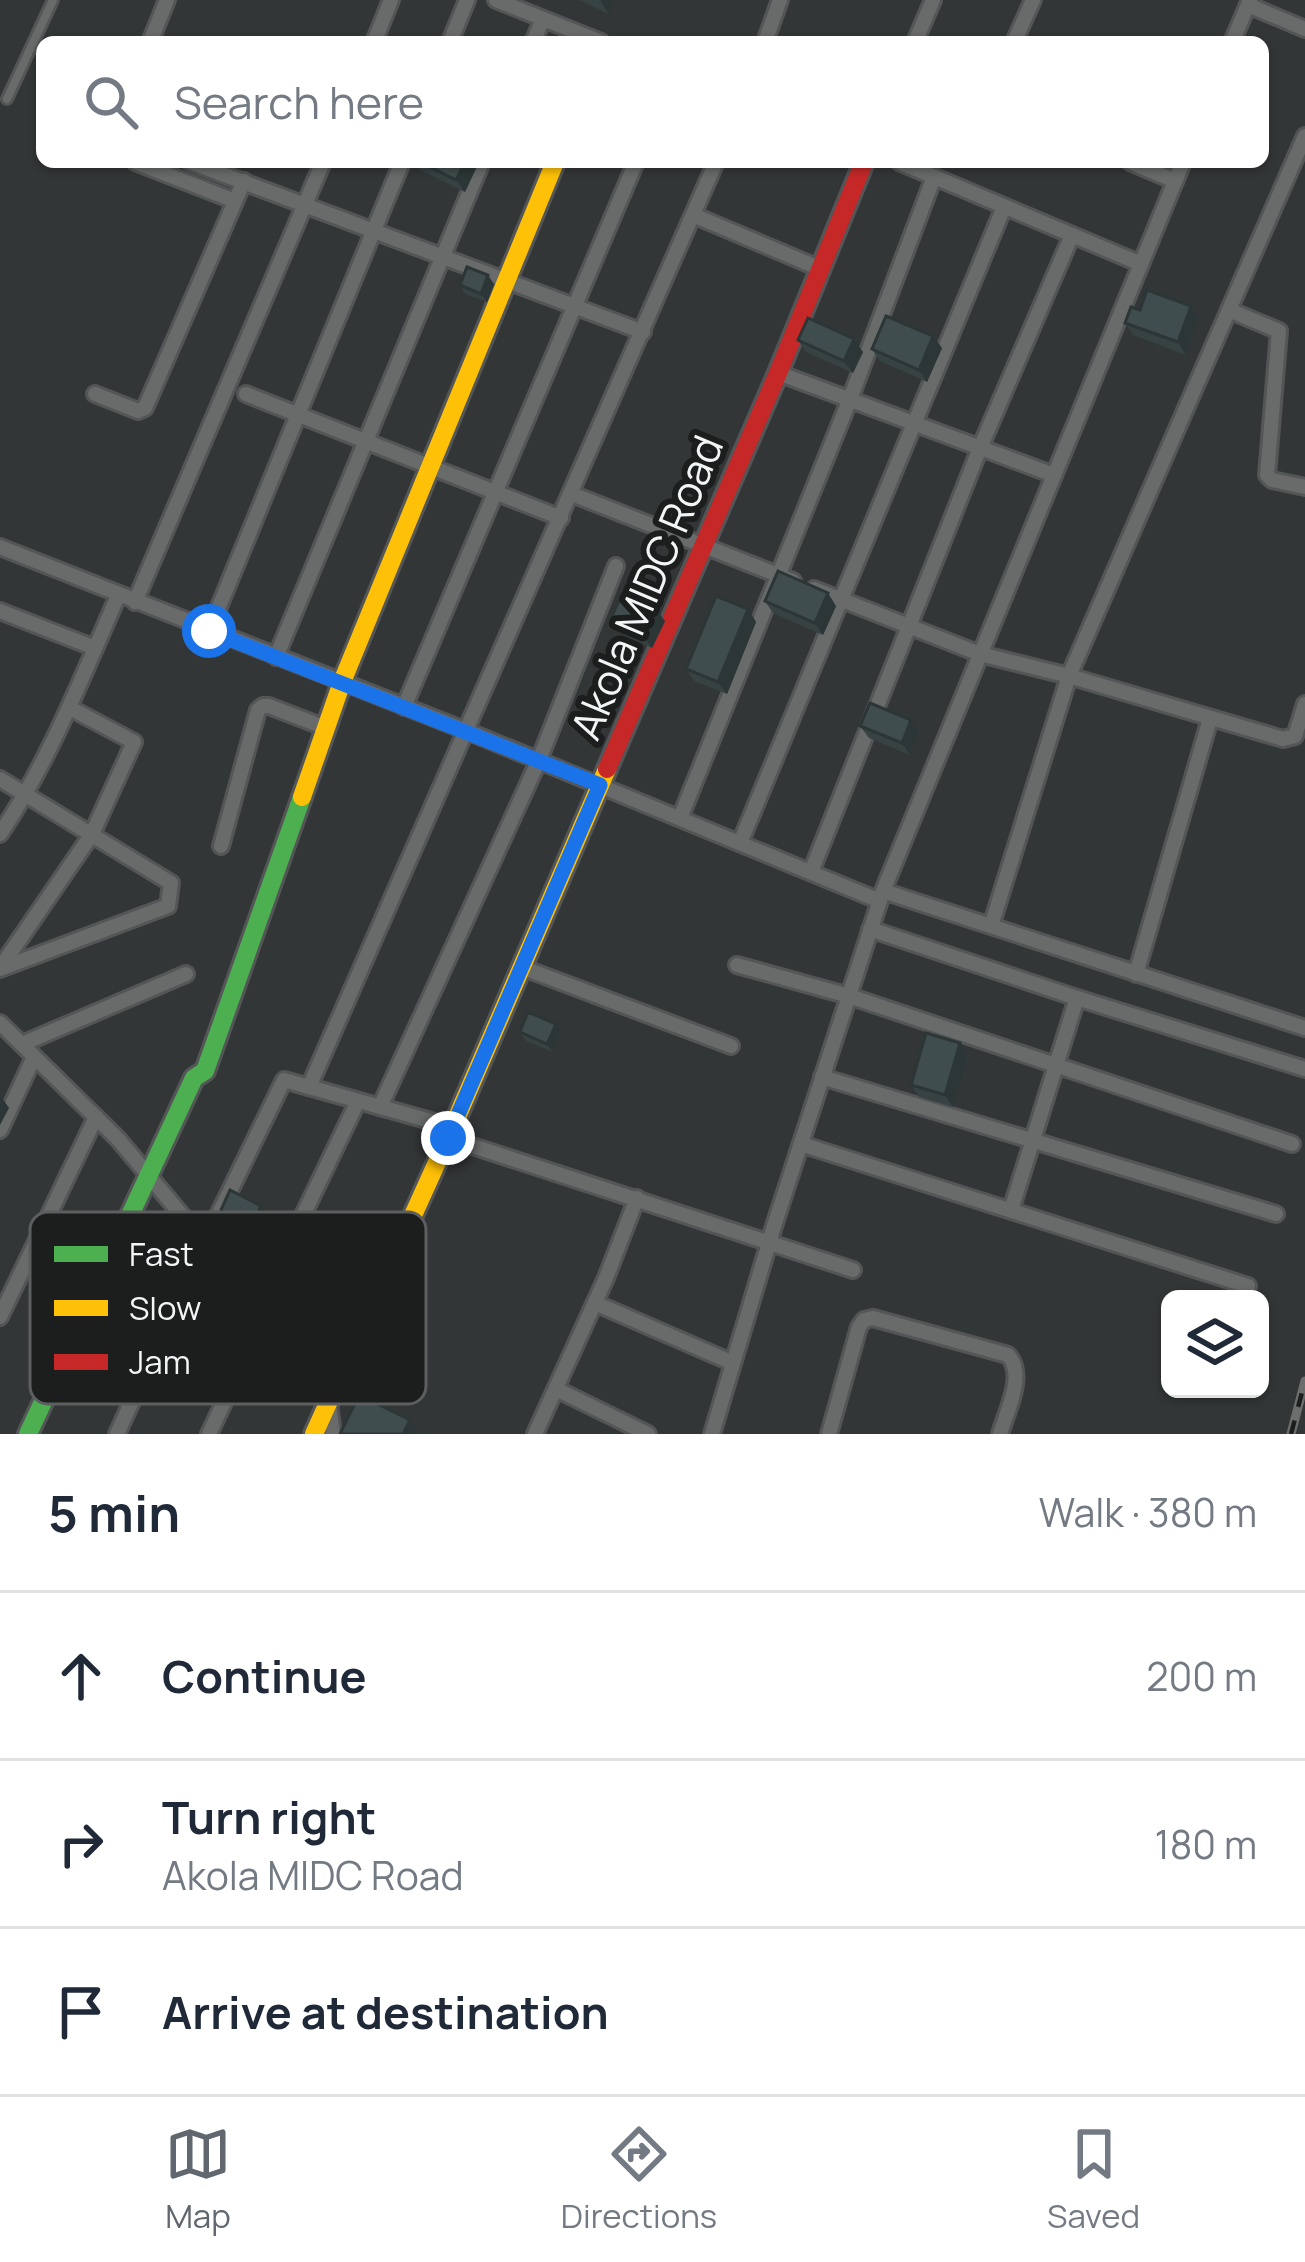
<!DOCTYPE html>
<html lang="en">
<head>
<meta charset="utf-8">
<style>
	body { margin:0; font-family:Manrope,sans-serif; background:#f2f2f3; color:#1f2937 }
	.controls { position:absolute; right:36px; bottom:36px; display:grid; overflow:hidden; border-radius:18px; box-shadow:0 3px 9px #0004 }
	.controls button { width:108px; height:108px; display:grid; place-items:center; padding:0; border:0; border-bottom:3px solid #e0e1e3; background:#fff; color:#1f2937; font:60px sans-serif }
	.stop { position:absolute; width:36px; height:36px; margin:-27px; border:9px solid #1a73e8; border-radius:50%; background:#fff }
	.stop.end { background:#1a73e8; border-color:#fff; box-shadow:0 3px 12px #0008 }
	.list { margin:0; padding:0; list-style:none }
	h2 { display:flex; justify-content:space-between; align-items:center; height:156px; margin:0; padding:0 48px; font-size:51px }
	h2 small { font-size:39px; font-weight:400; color:#747a83 }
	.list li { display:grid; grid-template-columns:78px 1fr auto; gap:36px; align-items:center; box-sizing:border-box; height:168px; padding:0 48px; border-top:3px solid #e0e1e3 }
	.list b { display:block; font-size:45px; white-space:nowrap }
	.list p { margin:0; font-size:39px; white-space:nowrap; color:#747a83 }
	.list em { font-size:39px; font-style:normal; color:#747a83 }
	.icon { flex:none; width:66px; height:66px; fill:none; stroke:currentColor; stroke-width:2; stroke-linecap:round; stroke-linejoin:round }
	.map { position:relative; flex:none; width:1305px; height:1434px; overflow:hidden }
	.search { position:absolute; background:#fff; box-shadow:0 3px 9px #0004; left:36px; right:36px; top:36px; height:132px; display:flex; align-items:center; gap:30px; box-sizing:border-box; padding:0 42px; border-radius:18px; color:#747a83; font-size:45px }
	.sheet { height:660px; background:#fff }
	nav { display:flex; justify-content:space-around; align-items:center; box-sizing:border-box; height:168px; border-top:3px solid #e0e1e3; background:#fff; font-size:33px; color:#747a83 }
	nav a { display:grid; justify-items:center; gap:6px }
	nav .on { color:#60676f }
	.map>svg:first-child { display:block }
</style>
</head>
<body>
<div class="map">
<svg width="1305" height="1434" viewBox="0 0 1305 1434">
	<rect width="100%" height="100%" fill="#333637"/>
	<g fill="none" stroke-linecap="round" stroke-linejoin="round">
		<defs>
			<path id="lane" d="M 7,99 L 53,0"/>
			<g id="street">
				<path d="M 496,0 L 601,42"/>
				<path d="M 1248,5 L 1305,29"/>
				<path d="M 150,42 L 167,0"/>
				<path d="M 374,42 L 391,0"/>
				<path d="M 450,42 L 467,0"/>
				<path d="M 533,42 L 543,19"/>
				<path d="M 765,42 L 780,0"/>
				<path d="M 915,42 L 933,0"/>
				<path d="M 1014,42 L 1033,0"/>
				<path d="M 1232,42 L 1250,0"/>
				<path d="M 135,162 L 235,201"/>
				<path d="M 190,162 L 643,332"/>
				<path d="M 899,162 L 1141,264"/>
				<path d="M 1130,162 L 1175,181"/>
				<path d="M 693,215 L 821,269"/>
				<path d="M 1229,310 L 1279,331 L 1267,475 L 1272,480 L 1305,487"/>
				<path d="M 778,373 L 1054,475"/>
				<path d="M 95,394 L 138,411 L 145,408 L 244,181"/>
				<path d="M 246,394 L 561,518"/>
				<path d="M 572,494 L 793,581"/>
				<path d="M 0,547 L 467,731 L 880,901"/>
				<path d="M 814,589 L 980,654 L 1069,676 L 1305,136"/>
				<path d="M 135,602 L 323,162"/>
				<path d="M 0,611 L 95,648"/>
				<path d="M 209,631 L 402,162"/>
				<path d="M 276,657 L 482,162"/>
				<path d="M 404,707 L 636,162"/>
				<path d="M 0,779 L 171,883 L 168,906 L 0,969"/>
				<path d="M 680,818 L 850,399 L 934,177"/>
				<path d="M 0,834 C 50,760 82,677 118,596"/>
				<path d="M 740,843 L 1004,207"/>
				<path d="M 221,846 L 258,710 L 263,706 L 269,706 L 326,728"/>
				<path d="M 811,872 L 980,448 L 1072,235"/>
				<path d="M 883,891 L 1305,1028"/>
				<path d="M 991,926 L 1069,676 L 1283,739 L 1295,736 L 1305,704"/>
				<path d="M 870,929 L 1077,998 L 1305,1069"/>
				<path d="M 737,965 L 849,996 L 1292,1144"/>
				<path d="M 521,967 L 731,1046"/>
				<path d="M 0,968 L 92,834 L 134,742 L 70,708"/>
				<path d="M 1136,974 L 1210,719"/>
				<path d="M 0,1023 L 118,1139 L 216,1256 L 329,1404 L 333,1434"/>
				<path d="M 22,1044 L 186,974"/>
				<path d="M 822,1077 L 1276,1214"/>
				<path d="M 309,1087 L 716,162"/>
				<path d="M 380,1107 L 539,760 L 616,566"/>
				<path d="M 0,1130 L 34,1057"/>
				<path d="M 448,1138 L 853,1270"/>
				<path d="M 801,1144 L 1248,1286"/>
				<path d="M 1011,1210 L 1077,998"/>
				<path d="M 595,1303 L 733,1363"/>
				<path d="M 257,1311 L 358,1101"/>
				<path d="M 0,1317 L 96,1117"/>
				<path d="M 556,1389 L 648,1434"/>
				<path d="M 117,1434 L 205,1242 L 284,1080 L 452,1127"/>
				<path d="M 209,1434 L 263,1319"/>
				<path d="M 535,1434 L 606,1278 L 637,1198"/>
				<path d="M 712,1434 L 774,1226 L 883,891 L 1183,162"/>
				<path d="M 829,1434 L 859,1327 L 864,1320 L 873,1318 L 1008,1355 C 1026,1375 1007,1410 1000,1434"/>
			</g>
			<path id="fast" d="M 28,1434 L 194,1078 L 205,1071 L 302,797"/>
			<g id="slow">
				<path d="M 302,797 L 342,682 L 555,162"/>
				<path d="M 314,1434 L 448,1138 L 607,769"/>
			</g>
			<path id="jam" d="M 607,769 L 778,373 L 864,162"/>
		</defs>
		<use href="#lane" stroke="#535556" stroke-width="14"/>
		<use href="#street" stroke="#535556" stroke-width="20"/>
		<use href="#fast" stroke="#535556" stroke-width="24"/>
		<use href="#slow" stroke="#535556" stroke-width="24"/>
		<use href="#jam" stroke="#535556" stroke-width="24"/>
		<use href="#lane" stroke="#696b6b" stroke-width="8"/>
		<use href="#street" stroke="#696b6b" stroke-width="14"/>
		<use href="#fast" stroke="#4caf50" stroke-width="18"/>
		<use href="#slow" stroke="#ffc107" stroke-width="18"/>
		<use href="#jam" stroke="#c62828" stroke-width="18"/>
		<defs>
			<path id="rail" d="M 1291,1434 L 1305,1381"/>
		</defs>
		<use href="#rail" stroke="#6c6e6e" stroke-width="9"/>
		<use href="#rail" stroke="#1c1e1e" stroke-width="4.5" stroke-dasharray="14" stroke-linecap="butt"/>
	</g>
	<g fill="#374243">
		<path d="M 579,0 L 615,0 L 609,14 Z"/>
		<path d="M 414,162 L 479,162 L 465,192 L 420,170 Z"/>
		<path d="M 494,284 L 487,302 L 465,294 L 460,285 Z"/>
		<path d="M 1191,306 L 1199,319 L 1186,355 L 1133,335 L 1125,323 L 1140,310 Z"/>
		<path d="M 798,340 L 863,352 L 853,373 L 806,352 Z"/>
		<path d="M 942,348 L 927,382 L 880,361 L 872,349 Z"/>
		<path d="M 765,601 L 836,606 L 823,635 L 773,613 Z"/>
		<path d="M 748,609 L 756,622 L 727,694 L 694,681 L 686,669 Z"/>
		<path d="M 610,620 L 665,621 L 652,648 L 619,632 Z"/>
		<path d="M 911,720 L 920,732 L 910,755 L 869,738 L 860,726 Z"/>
		<path d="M 520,1032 L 561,1032 L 553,1052 L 526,1041 Z"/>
		<path d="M 968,1055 L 953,1107 L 919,1097 L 911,1085 Z"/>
	</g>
	<g fill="#2d3637">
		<path d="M 601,0 L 615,0 L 609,14 L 601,2 Z"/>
		<path d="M 465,162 L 479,162 L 465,192 L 456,180 Z"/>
		<path d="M 488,275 L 494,284 L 487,302 L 481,294 Z"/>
		<path d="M 1191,306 L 1199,319 L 1186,355 L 1178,342 Z"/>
		<path d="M 933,336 L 942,348 L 927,382 L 919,370 Z"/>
		<path d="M 854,339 L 863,352 L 853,373 L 844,361 Z"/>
		<path d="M 828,593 L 836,606 L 823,635 L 815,623 Z"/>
		<path d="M 656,609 L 665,621 L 652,648 L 643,636 Z"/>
		<path d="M 748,609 L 756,622 L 727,694 L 718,682 Z"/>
		<path d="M 911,720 L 920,732 L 910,755 L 902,743 Z"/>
		<path d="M 556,1024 L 561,1032 L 553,1052 L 547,1044 Z"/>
		<path d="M 960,1043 L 968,1055 L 953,1107 L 945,1095 Z"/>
		<path d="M 0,1095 L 9,1108 L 0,1125 Z"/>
		<path d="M 261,1206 L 270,1218 L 253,1253 L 244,1240 Z"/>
		<path d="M 410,1420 L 418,1433 L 418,1434 L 403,1434 Z"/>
	</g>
	<g fill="#404d4e" stroke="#2d3637" stroke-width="3">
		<path d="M 420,162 L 465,162 L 456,180 Z"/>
		<path d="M 467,267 L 488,275 L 481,294 L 460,285 Z"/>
		<path d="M 1147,290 L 1191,306 L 1178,342 L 1125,323 L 1131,307 L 1140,310 Z"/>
		<path d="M 886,316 L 933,336 L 919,370 L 872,349 Z"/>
		<path d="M 808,318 L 854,339 L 844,361 L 798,340 Z"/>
		<path d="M 778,571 L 828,593 L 815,623 L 765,601 Z"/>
		<path d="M 623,592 L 656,609 L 643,636 L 610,620 Z"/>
		<path d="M 716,596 L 748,609 L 718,682 L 686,669 Z"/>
		<path d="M 870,703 L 911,720 L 902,743 L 860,726 Z"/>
		<path d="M 528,1012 L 556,1024 L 547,1044 L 520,1032 Z"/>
		<path d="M 926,1033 L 960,1043 L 945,1095 L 911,1085 Z"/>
		<path d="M 230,1190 L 261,1206 L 244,1240 L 221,1210 Z"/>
		<path d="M 359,1395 L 410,1420 L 403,1434 L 340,1434 Z"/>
	</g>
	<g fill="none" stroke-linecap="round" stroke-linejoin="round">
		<path stroke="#1a73e8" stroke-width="15" d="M 209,631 L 600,785 L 448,1138"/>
	</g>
	<g text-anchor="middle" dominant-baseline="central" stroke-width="12" stroke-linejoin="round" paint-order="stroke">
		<g font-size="42" fill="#f2f5f6" stroke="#1c1e1e">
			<text transform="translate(646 587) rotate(-67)">Akola MIDC Road</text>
		</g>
	</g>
	<rect x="30" y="1212" width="396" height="192" rx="18" fill="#1c1e1e" stroke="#5c5e5f" stroke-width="3"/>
	<rect x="54" y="1246" width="54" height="16" fill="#4caf50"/>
	<rect x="54" y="1300" width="54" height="16" fill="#ffc107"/>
	<rect x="54" y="1354" width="54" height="16" fill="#c62828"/>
	<g font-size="33" fill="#f2f5f6">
		<text x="129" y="1266">Fast</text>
		<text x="129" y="1320">Slow</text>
		<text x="129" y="1374">Jam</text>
	</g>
</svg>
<div class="controls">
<button><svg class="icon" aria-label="layers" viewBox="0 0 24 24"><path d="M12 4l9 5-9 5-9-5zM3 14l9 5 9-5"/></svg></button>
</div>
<div class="stop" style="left:209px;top:631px"></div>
<div class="stop end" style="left:448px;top:1138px"></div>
<div class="search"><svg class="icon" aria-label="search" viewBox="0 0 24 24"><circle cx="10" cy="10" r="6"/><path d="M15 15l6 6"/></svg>Search here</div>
</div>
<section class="sheet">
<h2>5 min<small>Walk · 380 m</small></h2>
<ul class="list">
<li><svg class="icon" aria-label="ahead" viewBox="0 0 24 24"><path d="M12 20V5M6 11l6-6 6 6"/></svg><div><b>Continue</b></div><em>200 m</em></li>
<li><svg class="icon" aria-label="right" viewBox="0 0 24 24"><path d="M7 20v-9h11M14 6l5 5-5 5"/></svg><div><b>Turn right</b><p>Akola MIDC Road</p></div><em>180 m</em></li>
<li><svg class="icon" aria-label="arrive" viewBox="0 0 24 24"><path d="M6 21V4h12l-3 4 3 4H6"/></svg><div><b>Arrive at destination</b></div></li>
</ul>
</section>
<nav>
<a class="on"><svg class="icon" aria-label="map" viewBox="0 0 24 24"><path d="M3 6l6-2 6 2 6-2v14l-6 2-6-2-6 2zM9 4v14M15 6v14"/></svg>Map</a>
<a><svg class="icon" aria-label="directions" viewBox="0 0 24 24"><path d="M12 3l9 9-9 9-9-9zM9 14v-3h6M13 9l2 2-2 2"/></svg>Directions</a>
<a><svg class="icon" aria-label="saved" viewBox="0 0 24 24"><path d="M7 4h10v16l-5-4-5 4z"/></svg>Saved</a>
</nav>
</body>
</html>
